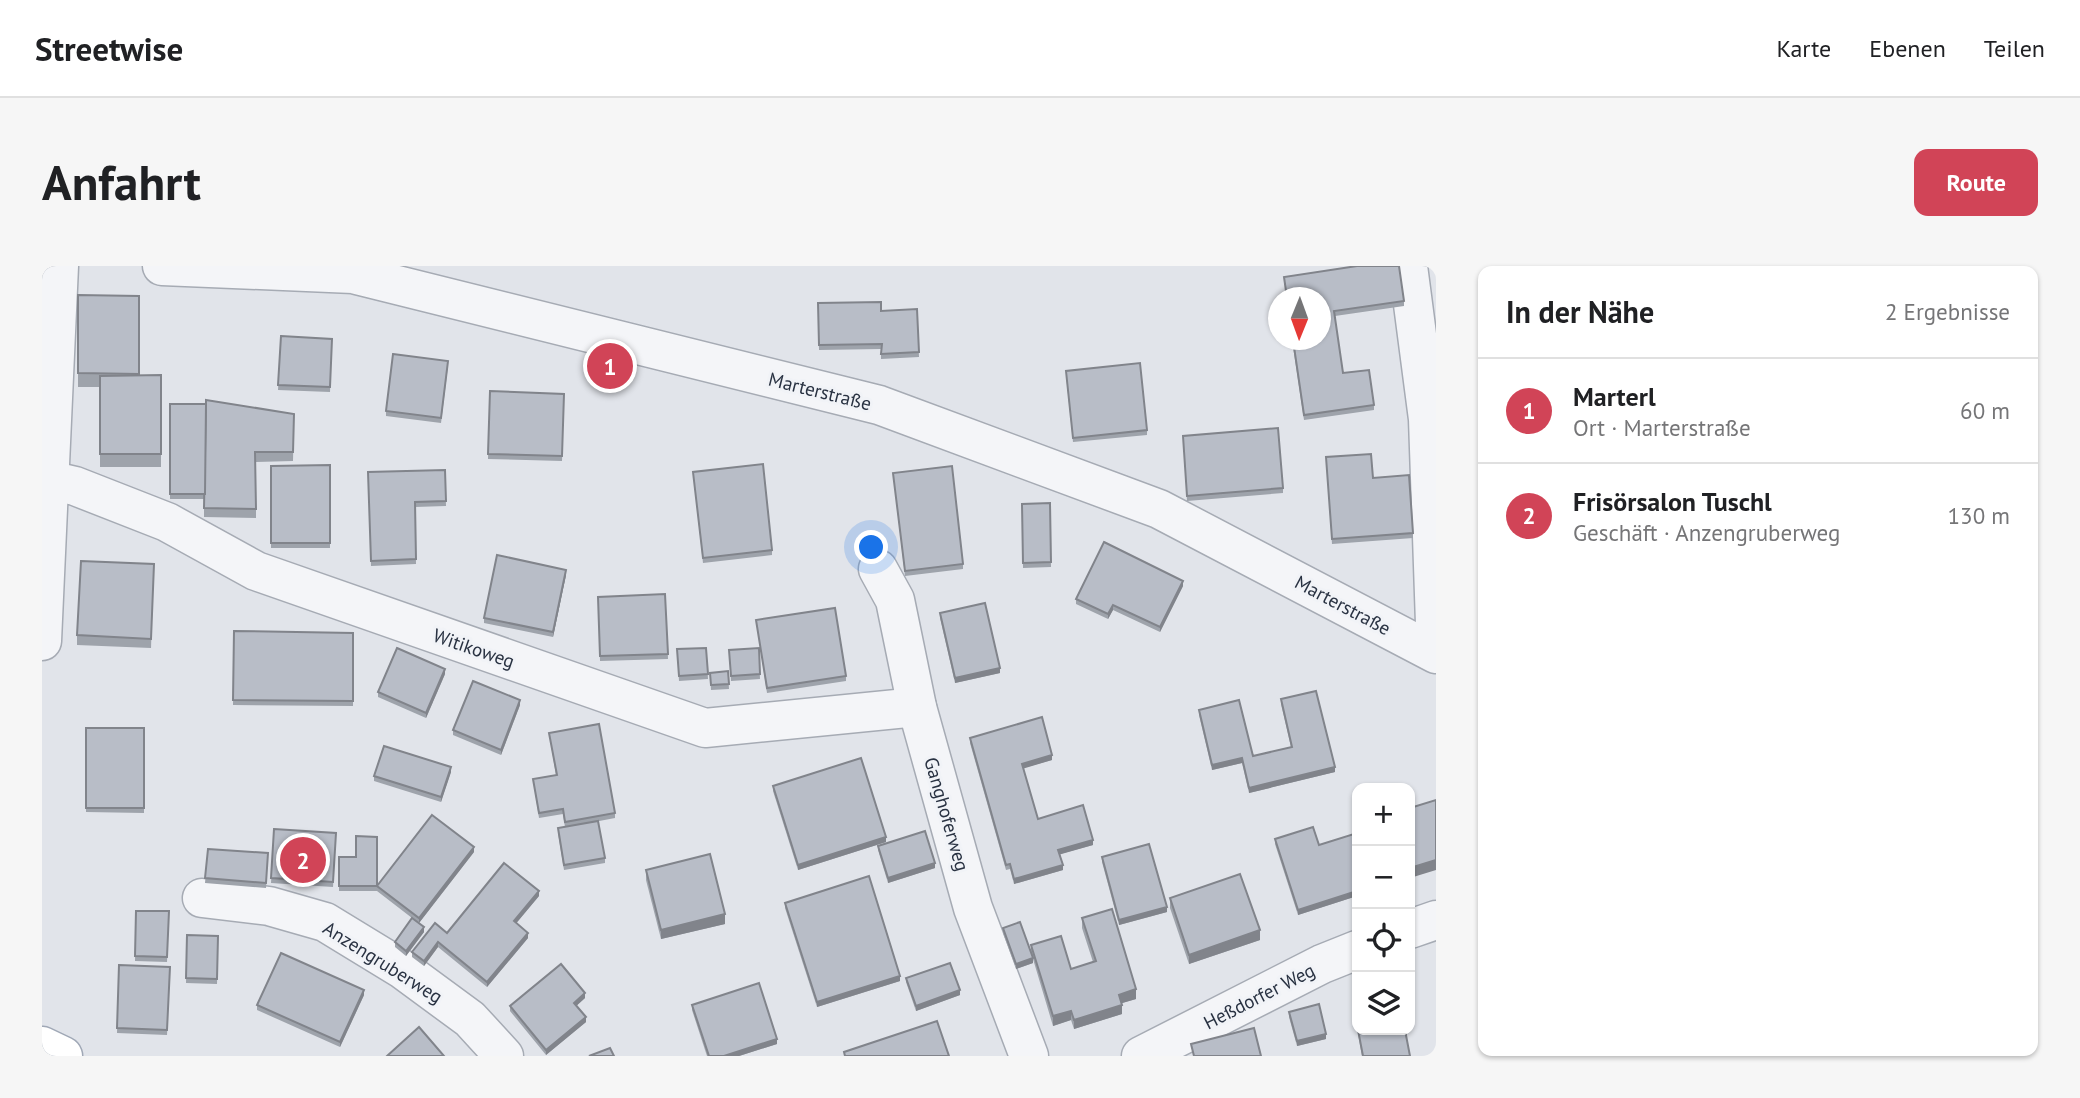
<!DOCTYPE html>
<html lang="de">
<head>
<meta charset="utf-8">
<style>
	body { margin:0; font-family:"PT Sans",sans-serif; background:#f6f6f6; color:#202124 }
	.controls { position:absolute; right:21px; bottom:21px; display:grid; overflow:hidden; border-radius:14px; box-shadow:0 2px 5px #0004 }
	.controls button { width:63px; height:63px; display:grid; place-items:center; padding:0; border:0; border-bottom:2px solid #e0e0e0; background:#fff; color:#202124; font:35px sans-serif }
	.compass { position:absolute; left:1226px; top:21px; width:63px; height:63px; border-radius:50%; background:#fff; box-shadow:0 2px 5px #0004; rotate:181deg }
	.you { position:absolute; left:830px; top:282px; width:24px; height:24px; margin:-18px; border:5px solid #fff; border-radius:50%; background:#1a73e8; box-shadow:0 0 0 10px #1a73e833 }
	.badge { display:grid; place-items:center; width:46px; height:46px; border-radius:50%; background:#d14457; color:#fff; font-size:23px; font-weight:700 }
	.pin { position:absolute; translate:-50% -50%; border:4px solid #fff; box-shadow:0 2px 7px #0006 }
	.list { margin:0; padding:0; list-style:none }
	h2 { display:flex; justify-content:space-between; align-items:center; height:91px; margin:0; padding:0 28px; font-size:30px }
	h2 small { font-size:23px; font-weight:400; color:#757577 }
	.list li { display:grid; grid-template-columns:46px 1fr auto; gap:21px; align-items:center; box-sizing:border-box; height:105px; padding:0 28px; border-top:2px solid #e0e0e0 }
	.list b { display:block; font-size:26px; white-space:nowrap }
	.list p { margin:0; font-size:23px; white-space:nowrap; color:#757577 }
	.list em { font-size:23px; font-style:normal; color:#757577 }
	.icon { flex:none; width:38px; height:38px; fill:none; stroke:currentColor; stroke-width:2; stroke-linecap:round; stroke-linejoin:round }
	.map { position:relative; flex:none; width:1394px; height:790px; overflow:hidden; border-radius:14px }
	header { display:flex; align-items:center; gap:42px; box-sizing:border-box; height:98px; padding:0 35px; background:#fff; border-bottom:2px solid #e0e0e0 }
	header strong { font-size:33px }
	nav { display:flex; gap:38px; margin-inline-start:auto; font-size:24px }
	.intro { display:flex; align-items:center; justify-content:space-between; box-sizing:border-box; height:168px; padding:0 42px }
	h1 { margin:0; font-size:49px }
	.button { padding:18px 32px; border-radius:14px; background:#d14457; color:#fff; font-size:24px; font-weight:700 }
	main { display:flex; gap:42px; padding:0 42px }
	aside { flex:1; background:#fff; border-radius:14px; box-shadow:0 2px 5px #0004 }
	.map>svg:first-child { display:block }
</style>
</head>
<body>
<header>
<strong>Streetwise</strong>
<nav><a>Karte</a><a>Ebenen</a><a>Teilen</a></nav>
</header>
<div class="intro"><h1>Anfahrt</h1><a class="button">Route</a></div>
<main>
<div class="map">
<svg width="1394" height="790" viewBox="0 0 1394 790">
	<rect width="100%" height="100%" fill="#e1e4ea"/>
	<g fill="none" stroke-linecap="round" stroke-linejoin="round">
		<defs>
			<g id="minor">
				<path d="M 120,0 L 311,8 L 837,139 L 1117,243 L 1394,388"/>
				<path d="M 1366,0 L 1386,153 L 1394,387"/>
				<path d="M 7,214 L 33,220 L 125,256 L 214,305 L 663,462 L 875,441"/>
				<path d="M 836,303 L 853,334 L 875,441 L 931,642 L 987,790"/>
				<path d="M 0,375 L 17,0"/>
				<path d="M 160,632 L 227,640 L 283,656 L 360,703 L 428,753 L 462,790"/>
				<path d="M 1368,663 L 1394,654"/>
				<path d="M 1099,790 L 1280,698 L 1315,684"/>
			</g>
			<path id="major" d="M 0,780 L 21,790"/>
		</defs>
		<use href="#minor" stroke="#a6abb4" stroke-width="41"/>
		<use href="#major" stroke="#a0a8b6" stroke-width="41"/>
		<use href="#minor" stroke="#f4f5f8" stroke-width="38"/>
		<use href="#major" stroke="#fff" stroke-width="38"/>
	</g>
	<g fill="#9ea3ab">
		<path d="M 1242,11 L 1362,35 L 1362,40 L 1293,50 L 1301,107 L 1332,139 L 1332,144 L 1262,154 L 1250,74 L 1278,74 L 1278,32 L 1244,32 Z"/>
		<path d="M 36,29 L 97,30 L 97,109 L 119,109 L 119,201 L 58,201 L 58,121 L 36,121 Z"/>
		<path d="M 776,37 L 839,45 L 875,43 L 877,91 L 839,93 L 839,83 L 777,84 Z"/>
		<path d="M 239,70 L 290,73 L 288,126 L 236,124 Z"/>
		<path d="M 406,100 L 399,157 L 344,150 L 344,145 Z"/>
		<path d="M 1024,109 L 1105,164 L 1105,169 L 1031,176 Z"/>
		<path d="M 448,125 L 522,128 L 520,195 L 446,193 Z"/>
		<path d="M 128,138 L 252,148 L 251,195 L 214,196 L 214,252 L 162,251 L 162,233 L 128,233 Z"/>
		<path d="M 1141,170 L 1241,222 L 1241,227 L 1145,235 Z"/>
		<path d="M 1284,191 L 1331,212 L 1367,209 L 1371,272 L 1290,278 Z"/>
		<path d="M 288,199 L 288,282 L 229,282 L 229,200 Z"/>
		<path d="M 403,204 L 404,240 L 373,241 L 374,298 L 329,300 L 326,206 Z"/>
		<path d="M 651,206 L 730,284 L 730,289 L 661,297 Z"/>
		<path d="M 851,207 L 921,298 L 921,303 L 863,310 Z"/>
		<path d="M 1008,237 L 1009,301 L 981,302 L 980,238 Z"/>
		<path d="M 112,298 L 109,382 L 35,379 L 35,369 Z"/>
		<path d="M 524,309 L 511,371 L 442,357 L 442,352 Z"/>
		<path d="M 1141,320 L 1118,366 L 1071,344 L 1066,353 L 1034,338 L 1034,333 Z"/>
		<path d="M 623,328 L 626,393 L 558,395 L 556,331 Z"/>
		<path d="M 898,347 L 958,407 L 913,417 L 898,352 Z"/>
		<path d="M 714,354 L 804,410 L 804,415 L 725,427 Z"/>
		<path d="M 192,365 L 311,367 L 311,440 L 191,439 Z"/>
		<path d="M 664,382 L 666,413 L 637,415 L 635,383 Z"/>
		<path d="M 717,382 L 718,413 L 689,415 L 687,384 Z"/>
		<path d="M 686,405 L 687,423 L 669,424 L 668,407 Z"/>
		<path d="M 403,408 L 384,452 L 336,431 L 336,426 Z"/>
		<path d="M 1239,433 L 1293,506 L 1207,527 L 1200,497 L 1170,504 L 1157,449 L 1157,444 L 1211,490 L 1249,481 L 1239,438 Z"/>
		<path d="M 478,439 L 459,489 L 411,469 L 411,464 Z"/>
		<path d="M 44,462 L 102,462 L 102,547 L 44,546 Z"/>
		<path d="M 507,467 L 573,547 L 573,552 L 552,556 L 563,592 L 563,597 L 522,604 L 516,567 L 516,562 L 523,561 L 521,548 L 497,552 L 491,513 L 514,509 Z"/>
		<path d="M 928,472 L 1010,494 L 981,502 L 996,553 L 1051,579 L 1018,588 L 1021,604 L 972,618 L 968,603 L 964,604 L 928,477 Z"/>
		<path d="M 409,506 L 399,536 L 332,515 L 332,510 Z"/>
		<path d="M 731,520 L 844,576 L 756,604 L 731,525 Z"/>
		<path d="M 232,563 L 294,567 L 291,621 L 229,617 Z"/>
		<path d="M 1315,567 L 1315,630 L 1256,649 L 1233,578 L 1233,573 L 1277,579 Z"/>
		<path d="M 836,580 L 893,602 L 846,617 L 836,584 Z"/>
		<path d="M 166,583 L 226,587 L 224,622 L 163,617 Z"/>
		<path d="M 432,586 L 377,657 L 382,666 L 364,690 L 353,681 L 353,676 L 370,652 L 335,625 L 297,625 L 297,591 L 335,620 Z"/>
		<path d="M 1060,591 L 1125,646 L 1077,659 L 1060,596 Z"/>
		<path d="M 604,604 L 683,658 L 619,673 L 604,614 Z"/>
		<path d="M 497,630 L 474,657 L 486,672 L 445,721 L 396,681 L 382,700 L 370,691 L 370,686 L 405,667 Z"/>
		<path d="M 1128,632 L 1218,674 L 1147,698 L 1128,642 Z"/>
		<path d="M 743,637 L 858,715 L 775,741 L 743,642 Z"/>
		<path d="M 94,645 L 127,645 L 125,696 L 93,695 Z"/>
		<path d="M 1040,652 L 1094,733 L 1080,737 L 1080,748 L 1032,763 L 1029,754 L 1011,760 L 991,693 L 991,697 L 974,703 L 961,667 L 961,662 L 989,689 L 989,679 L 1029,703 L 1051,696 L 1040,662 Z"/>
		<path d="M 145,669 L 176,670 L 175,718 L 144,717 Z"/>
		<path d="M 77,699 L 128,701 L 125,769 L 75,767 Z"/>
		<path d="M 864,712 L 918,729 L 874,745 L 864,716 Z"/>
		<path d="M 322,729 L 298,781 L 215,744 L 215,739 Z"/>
		<path d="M 543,732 L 534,740 L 544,756 L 504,789 L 468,745 L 468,740 Z"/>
		<path d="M 650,739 L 735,778 L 697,790 L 665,790 L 650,744 Z"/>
		<path d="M 1312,741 L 1315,741 L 1315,764 L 1363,764 L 1368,790 L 1320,790 L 1312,746 Z"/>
		<path d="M 1247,746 L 1284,773 L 1255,780 L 1247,751 Z"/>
	</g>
	<g fill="#81848b">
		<path d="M 524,304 L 524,309 L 511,371 L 511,366 Z"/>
		<path d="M 1141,315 L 1141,320 L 1118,366 L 1118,361 Z"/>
		<path d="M 1071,339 L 1071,344 L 1066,353 L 1066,348 Z"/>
		<path d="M 958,402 L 958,407 L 913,417 L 913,412 Z"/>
		<path d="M 403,403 L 403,408 L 384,452 L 384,447 Z"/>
		<path d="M 478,434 L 478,439 L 459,489 L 459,484 Z"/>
		<path d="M 1010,489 L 1010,494 L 980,503 L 980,498 Z"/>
		<path d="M 1200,492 L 1200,497 L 1170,504 L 1170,499 Z"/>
		<path d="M 409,501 L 409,506 L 399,536 L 399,531 Z"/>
		<path d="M 1293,501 L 1293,506 L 1207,527 L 1207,522 Z"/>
		<path d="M 844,571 L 844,576 L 756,604 L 756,599 Z"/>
		<path d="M 1051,574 L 1051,579 L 1016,589 L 1016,584 Z"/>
		<path d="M 432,581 L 432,586 L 377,657 L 377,652 Z"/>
		<path d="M 1394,594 L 1394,604 L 1368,612 L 1368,602 Z"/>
		<path d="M 893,597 L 893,602 L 846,617 L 846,612 Z"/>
		<path d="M 1021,599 L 1021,604 L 972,618 L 972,613 Z"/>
		<path d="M 497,625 L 497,630 L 472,660 L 472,655 Z"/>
		<path d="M 1315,625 L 1315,630 L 1256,649 L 1256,644 Z"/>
		<path d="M 1125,641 L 1125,646 L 1077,659 L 1077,654 Z"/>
		<path d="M 683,648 L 683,658 L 619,673 L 619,664 Z"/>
		<path d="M 382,661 L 382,666 L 364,690 L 364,685 Z"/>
		<path d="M 1218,664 L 1218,674 L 1147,698 L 1147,689 Z"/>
		<path d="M 486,667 L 486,672 L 445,721 L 445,716 Z"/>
		<path d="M 396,676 L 396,681 L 382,700 L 382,695 Z"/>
		<path d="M 991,692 L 991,697 L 974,703 L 974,698 Z"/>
		<path d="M 858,710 L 858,715 L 775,741 L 775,736 Z"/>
		<path d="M 1094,723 L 1094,733 L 1077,738 L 1077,729 Z"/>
		<path d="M 322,724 L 322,729 L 298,781 L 298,776 Z"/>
		<path d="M 918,724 L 918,729 L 874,745 L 874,740 Z"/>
		<path d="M 543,727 L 543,732 L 532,742 L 532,737 Z"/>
		<path d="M 1080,739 L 1080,748 L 1032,763 L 1032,754 Z"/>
		<path d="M 1029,745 L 1029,754 L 1011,760 L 1011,750 Z"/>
		<path d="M 544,751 L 544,756 L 504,789 L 504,784 Z"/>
		<path d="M 1284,768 L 1284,773 L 1255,780 L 1255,775 Z"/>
		<path d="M 735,773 L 735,778 L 697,790 L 682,790 Z"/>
	</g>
	<g fill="#b8bdc7" stroke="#81848b" stroke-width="2">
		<path d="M 1315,0 L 1357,0 L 1362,35 L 1292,45 L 1301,107 L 1327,104 L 1332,139 L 1262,149 L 1251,74 L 1278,74 L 1278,32 L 1245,32 L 1242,11 Z"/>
		<path d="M 36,29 L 97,30 L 97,108 L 36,107 Z"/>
		<path d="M 839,36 L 839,45 L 875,43 L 877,86 L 839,88 L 840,78 L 777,79 L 776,37 Z"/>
		<path d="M 239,70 L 290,73 L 288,121 L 236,119 Z"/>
		<path d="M 351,88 L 406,95 L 399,152 L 344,145 Z"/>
		<path d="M 1098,97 L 1105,164 L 1031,172 L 1024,105 Z"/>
		<path d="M 119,109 L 119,188 L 58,188 L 58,110 Z"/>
		<path d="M 448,125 L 522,128 L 520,190 L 446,188 Z"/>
		<path d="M 164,134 L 252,148 L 251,186 L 213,186 L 214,243 L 162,242 Z"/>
		<path d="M 128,138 L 164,138 L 163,228 L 128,228 Z"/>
		<path d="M 1236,162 L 1241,222 L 1145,230 L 1141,170 Z"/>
		<path d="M 1329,188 L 1331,212 L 1367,209 L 1371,267 L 1290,273 L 1284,191 Z"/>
		<path d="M 721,198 L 730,284 L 661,292 L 651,206 Z"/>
		<path d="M 288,199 L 288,277 L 229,277 L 229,200 Z"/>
		<path d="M 910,200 L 921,298 L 863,305 L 851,207 Z"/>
		<path d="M 403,204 L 404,235 L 373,236 L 374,293 L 329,295 L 326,206 Z"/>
		<path d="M 1008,237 L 1009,296 L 981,297 L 980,238 Z"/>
		<path d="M 1062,276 L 1141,315 L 1118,361 L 1071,339 L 1066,348 L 1034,333 Z"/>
		<path d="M 455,289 L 524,304 L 511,366 L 442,352 Z"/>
		<path d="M 39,295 L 112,298 L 109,373 L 35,369 Z"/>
		<path d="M 623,328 L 626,388 L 558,390 L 556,331 Z"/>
		<path d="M 943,337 L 958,402 L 913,412 L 898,347 Z"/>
		<path d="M 793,342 L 804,410 L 725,422 L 714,354 Z"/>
		<path d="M 192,365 L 311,367 L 311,435 L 191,434 Z"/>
		<path d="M 355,382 L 403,403 L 384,447 L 336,426 Z"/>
		<path d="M 664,382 L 666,408 L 637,410 L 635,383 Z"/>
		<path d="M 717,382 L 718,408 L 689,410 L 687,384 Z"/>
		<path d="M 686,405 L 687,418 L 669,419 L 668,407 Z"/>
		<path d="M 431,415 L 478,434 L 459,484 L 411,464 Z"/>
		<path d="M 1274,425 L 1293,501 L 1207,522 L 1200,492 L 1170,499 L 1157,444 L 1197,434 L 1211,490 L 1250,481 L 1239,433 Z"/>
		<path d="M 1000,451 L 1010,489 L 980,498 L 996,553 L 1041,539 L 1051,574 L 1016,584 L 1021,599 L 972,613 L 968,598 L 964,599 L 928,472 Z"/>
		<path d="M 557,458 L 573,547 L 523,556 L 521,543 L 497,547 L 491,513 L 515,509 L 507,467 Z"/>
		<rect x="44" y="462" width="58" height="80"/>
		<path d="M 342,480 L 409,501 L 399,531 L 332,510 Z"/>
		<path d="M 819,492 L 844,571 L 756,599 L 731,520 Z"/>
		<path d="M 1394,534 L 1394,594 L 1368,602 L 1368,542 Z"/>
		<path d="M 390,549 L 432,581 L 377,652 L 335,620 Z"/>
		<path d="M 556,555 L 563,592 L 522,599 L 516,562 Z"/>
		<path d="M 1271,561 L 1277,579 L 1315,567 L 1315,625 L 1256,644 L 1233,573 Z"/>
		<path d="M 232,563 L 294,567 L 291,616 L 229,612 Z"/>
		<path d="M 883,565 L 893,597 L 846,612 L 836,580 Z"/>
		<path d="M 314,570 L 335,571 L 335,620 L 297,620 L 297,591 L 314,591 Z"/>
		<path d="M 1107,578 L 1125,641 L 1077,654 L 1060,591 Z"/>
		<path d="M 166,583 L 226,587 L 224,617 L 163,612 Z"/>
		<path d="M 668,588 L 683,648 L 619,664 L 604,604 Z"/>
		<path d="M 462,597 L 497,625 L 472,655 L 486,667 L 445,716 L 396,676 L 382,695 L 370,686 L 393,657 L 405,667 Z"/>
		<path d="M 1198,608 L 1218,664 L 1147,689 L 1128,632 Z"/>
		<path d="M 827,610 L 858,710 L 775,736 L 743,637 Z"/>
		<path d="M 1070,643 L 1094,723 L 1077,729 L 1080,739 L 1032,754 L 1029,745 L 1011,750 L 989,679 L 1019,670 L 1029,703 L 1054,695 L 1040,652 Z"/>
		<path d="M 94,645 L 127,645 L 125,691 L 93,690 Z"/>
		<path d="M 370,652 L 382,661 L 364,685 L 353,676 Z"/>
		<path d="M 978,656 L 991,692 L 974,698 L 961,662 Z"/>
		<path d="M 145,669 L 176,670 L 175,713 L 144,712 Z"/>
		<path d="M 239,687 L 322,724 L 298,776 L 215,739 Z"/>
		<path d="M 908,697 L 918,724 L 874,740 L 864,712 Z"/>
		<path d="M 519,698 L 543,727 L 532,737 L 544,751 L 504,784 L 468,740 Z"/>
		<path d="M 77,699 L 128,701 L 125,764 L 75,762 Z"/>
		<path d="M 717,717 L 735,773 L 682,790 L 667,790 L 650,739 Z"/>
		<path d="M 1277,738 L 1284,768 L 1255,775 L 1247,746 Z"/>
		<path d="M 1312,741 L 1315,741 L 1315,759 Z"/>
		<path d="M 895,755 L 907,790 L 803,790 L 802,786 Z"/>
		<path d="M 377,761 L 402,790 L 345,790 Z"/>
		<path d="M 1212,762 L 1219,790 L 1152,790 L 1149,778 Z"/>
		<path d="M 1316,764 L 1363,764 L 1368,790 L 1321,790 Z"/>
		<path d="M 568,782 L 572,790 L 547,790 Z"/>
	</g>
	<g text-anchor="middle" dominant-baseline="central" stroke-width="6" stroke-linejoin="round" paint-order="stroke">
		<g font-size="19" fill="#293242" stroke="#f1f3f7">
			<text transform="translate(778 125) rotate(14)">Marterstraße</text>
			<text transform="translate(1301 339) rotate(28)">Marterstraße</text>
			<text transform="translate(432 382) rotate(19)">Witikoweg</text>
			<text transform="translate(905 548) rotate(74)">Ganghoferweg</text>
			<text transform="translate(341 696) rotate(32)">Anzengruberweg</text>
			<text transform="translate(1217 730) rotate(-27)">Heßdorfer Weg</text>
		</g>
	</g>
</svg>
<div class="controls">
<button>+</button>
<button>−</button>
<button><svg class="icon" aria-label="locate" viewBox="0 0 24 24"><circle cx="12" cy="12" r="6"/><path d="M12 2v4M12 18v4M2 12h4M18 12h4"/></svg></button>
<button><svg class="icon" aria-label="layers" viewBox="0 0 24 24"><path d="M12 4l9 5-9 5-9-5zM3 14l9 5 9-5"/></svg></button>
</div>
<svg class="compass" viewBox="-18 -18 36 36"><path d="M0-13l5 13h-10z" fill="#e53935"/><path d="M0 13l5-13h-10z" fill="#757577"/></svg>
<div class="you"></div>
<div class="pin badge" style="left:568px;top:100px">1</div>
<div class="pin badge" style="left:261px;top:594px">2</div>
</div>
<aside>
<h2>In der Nähe<small>2 Ergebnisse</small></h2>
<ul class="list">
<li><span class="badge">1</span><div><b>Marterl</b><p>Ort · Marterstraße</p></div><em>60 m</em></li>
<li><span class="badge">2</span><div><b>Frisörsalon Tuschl</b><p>Geschäft · Anzengruberweg</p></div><em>130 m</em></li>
</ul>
</aside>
</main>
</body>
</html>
